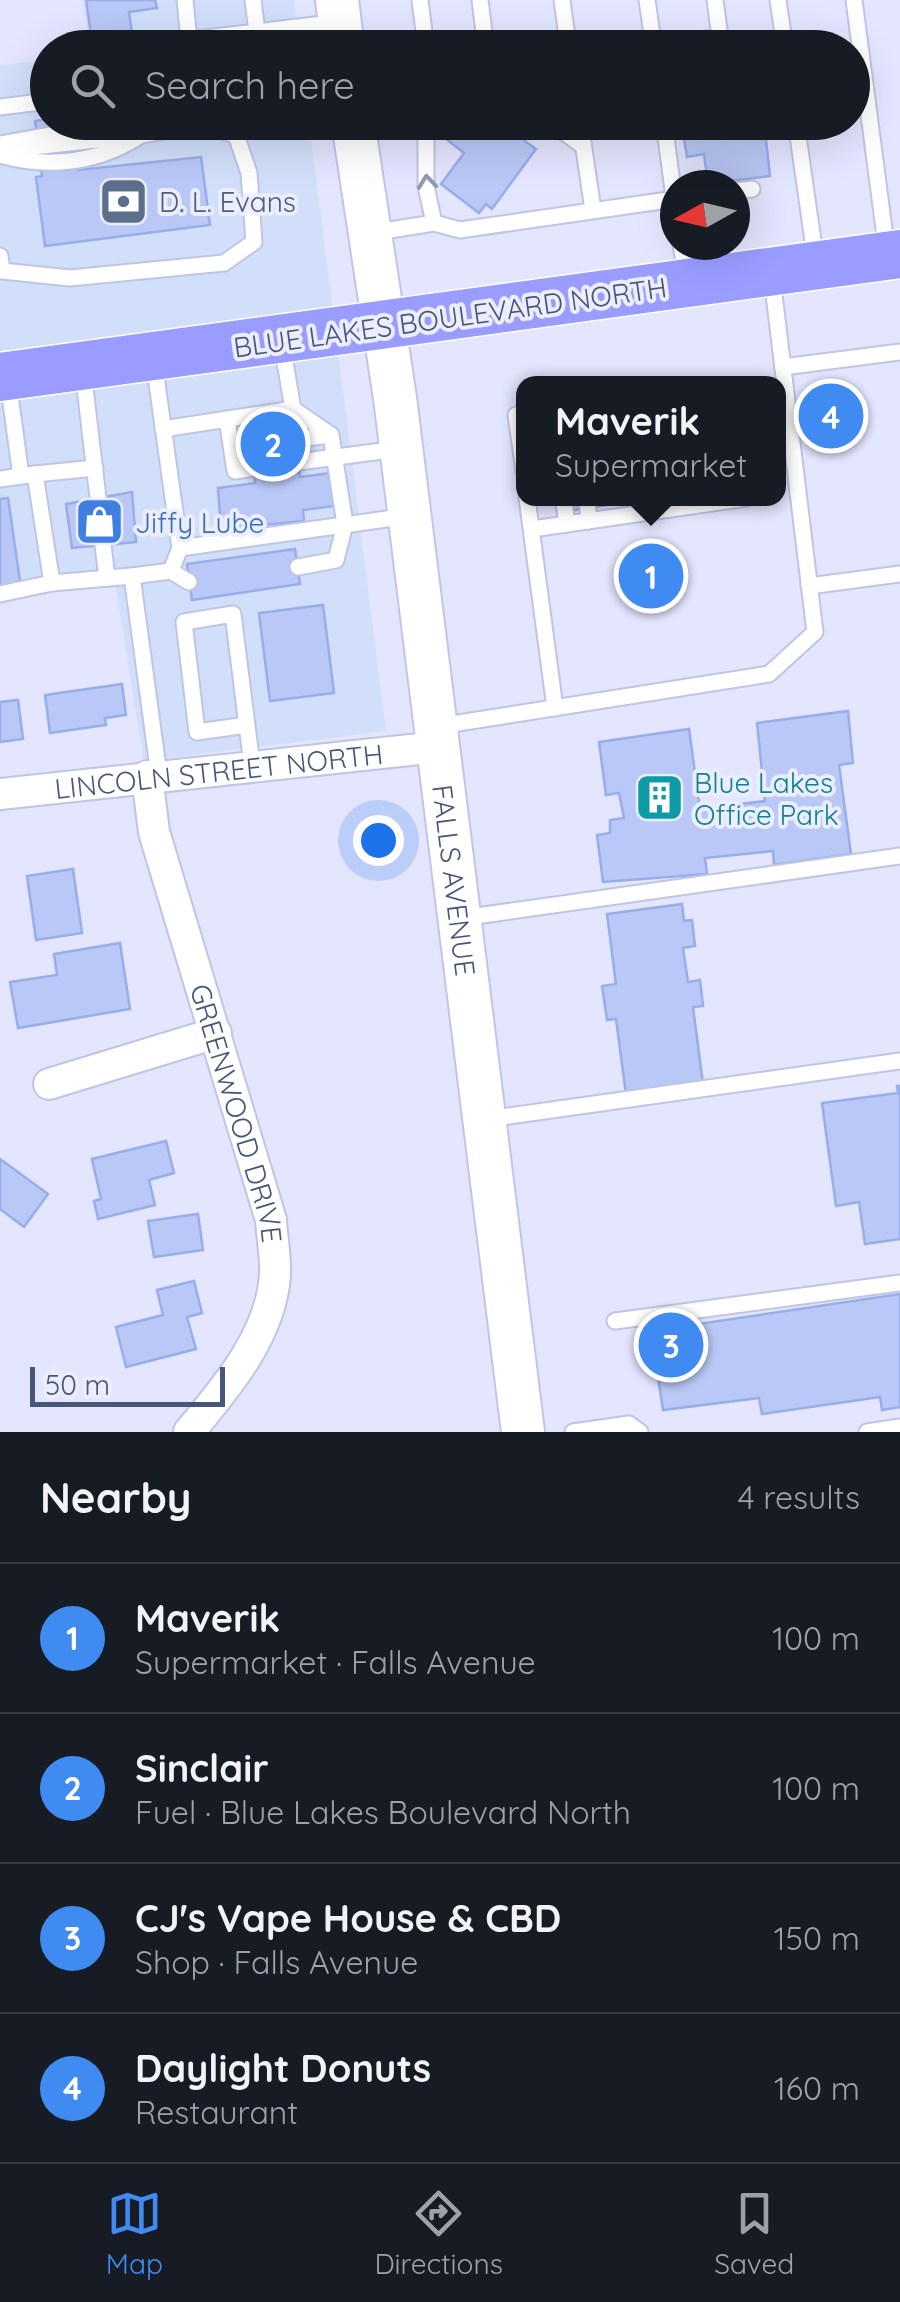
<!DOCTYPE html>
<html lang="en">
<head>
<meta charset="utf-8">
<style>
	body { margin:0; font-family:Quicksand,sans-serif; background:#242831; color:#f1f3f6 }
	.compass { position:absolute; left:660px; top:170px; width:90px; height:90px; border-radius:50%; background:#171b24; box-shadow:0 10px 40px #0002; rotate:262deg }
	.scale { position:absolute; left:30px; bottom:25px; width:195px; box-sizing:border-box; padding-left:10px; border:5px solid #475679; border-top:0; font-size:28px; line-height:35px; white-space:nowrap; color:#475679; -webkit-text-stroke:8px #ecedff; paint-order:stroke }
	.you { position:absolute; left:378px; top:840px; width:35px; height:35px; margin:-25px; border:8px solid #fff; border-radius:50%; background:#1a73e8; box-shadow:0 0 0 15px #1a73e833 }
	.badge { display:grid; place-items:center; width:65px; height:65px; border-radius:50%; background:#3f8bf2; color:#fff; font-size:32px; font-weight:700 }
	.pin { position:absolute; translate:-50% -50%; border:5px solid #fff; box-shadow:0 2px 10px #0006 }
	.popup { position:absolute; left:516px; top:376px; width:270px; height:130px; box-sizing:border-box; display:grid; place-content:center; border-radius:20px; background:#171b24; filter:drop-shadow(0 2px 8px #0005); font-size:32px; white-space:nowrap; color:#9ea1a6 }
	.popup b { font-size:38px; color:#f1f3f6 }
	.popup::after { content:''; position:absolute; left:50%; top:100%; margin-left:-20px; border:20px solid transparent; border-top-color:#171b24 }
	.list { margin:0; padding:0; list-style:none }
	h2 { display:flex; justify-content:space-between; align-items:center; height:130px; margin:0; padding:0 40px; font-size:42px }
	h2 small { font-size:32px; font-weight:400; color:#9ea1a6 }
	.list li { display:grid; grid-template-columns:65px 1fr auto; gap:30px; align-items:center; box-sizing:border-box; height:150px; padding:0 40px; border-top:2px solid #363941 }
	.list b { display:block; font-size:38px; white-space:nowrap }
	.list p { margin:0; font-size:32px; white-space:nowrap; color:#9ea1a6 }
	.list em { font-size:32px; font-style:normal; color:#9ea1a6 }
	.icon { flex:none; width:55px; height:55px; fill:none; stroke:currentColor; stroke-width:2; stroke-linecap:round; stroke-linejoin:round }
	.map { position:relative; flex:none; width:900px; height:1432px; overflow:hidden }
	.search { position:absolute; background:#171b24; box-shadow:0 10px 40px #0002; left:30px; right:30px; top:30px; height:110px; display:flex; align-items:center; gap:25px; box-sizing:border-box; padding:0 35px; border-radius:55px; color:#9ea1a6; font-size:38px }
	.sheet { height:730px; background:#171b24 }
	nav { display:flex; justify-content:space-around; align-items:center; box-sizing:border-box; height:140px; border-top:2px solid #363941; background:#171b24; font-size:28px; color:#9ea1a6 }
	nav a { display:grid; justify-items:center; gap:5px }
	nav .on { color:#3f8bf2 }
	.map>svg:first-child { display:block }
</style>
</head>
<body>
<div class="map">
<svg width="900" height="1432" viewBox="0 0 900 1432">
	<rect width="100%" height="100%" fill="#e4e5fe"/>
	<g fill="#d1dffa">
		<path d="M 83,0 L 294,0 L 300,47 L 89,47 Z"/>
		<path d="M 47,59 L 48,122 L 309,123 L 386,731 L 144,761 L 115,583 L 0,598 L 0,66 Z"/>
	</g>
	<g fill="#b9c8f6" stroke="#98aeea" stroke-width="2.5">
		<path d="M 86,0 L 155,0 L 157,8 L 129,12 L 134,48 L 93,48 Z"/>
		<path d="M 48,119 L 72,122 L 78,170 L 201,157 L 210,225 L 45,246 L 36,177 L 42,176 L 35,121 Z"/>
		<path d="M 450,122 L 521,122 L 514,133 L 536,149 L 492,209 L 486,204 L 479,213 L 441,184 L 464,153 L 441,135 Z"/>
		<path d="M 701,122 L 764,122 L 770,176 L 708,184 L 704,154 L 687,157 L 684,139 L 703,137 Z"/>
		<path d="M 292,412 L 300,477 L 331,473 L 334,506 L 303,510 L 304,521 L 221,529 L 218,488 L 255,483 L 248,418 Z"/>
		<path d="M 132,492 L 136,542 L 72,548 L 66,504 Z"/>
		<path d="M 8,498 L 21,588 L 0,591 L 0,499 Z"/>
		<path d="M 555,498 L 650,498 L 557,513 Z"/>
		<path d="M 295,549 L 300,584 L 192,600 L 187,564 Z"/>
		<path d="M 323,605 L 334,693 L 270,701 L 259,613 Z"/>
		<path d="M 122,684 L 126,715 L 105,718 L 106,725 L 50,733 L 45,695 Z"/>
		<path d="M 18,700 L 23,739 L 0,742 L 0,702 Z"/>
		<path d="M 848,711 L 853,763 L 839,765 L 851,854 L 774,865 L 773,851 L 705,858 L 707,874 L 603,882 L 597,835 L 610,833 L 610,820 L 624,818 L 619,793 L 606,795 L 599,742 L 689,729 L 700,809 L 765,801 L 757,723 Z"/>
		<path d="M 73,869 L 82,933 L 36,940 L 27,876 Z"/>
		<path d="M 682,904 L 684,921 L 692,920 L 695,946 L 683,948 L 688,982 L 700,980 L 703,1006 L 693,1007 L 703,1084 L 626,1094 L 616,1019 L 607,1020 L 602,986 L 616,984 L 607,914 Z"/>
		<path d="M 120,943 L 130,1009 L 18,1028 L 10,982 L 57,975 L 54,954 Z"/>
		<path d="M 897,1086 L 900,1086 L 900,1239 L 865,1244 L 859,1202 L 836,1206 L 822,1103 L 898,1093 Z"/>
		<path d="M 166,1141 L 174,1173 L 149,1180 L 155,1205 L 98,1219 L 94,1201 L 101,1199 L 92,1159 Z"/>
		<path d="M 0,1159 L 48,1194 L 24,1227 L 0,1209 Z"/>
		<path d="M 198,1214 L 203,1250 L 154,1257 L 148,1221 Z"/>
		<path d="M 194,1281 L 202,1313 L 187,1317 L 196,1349 L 126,1367 L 116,1327 L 163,1315 L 157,1290 Z"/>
		<path d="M 900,1294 L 900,1407 L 882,1410 L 880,1397 L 762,1414 L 759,1398 L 663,1410 L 651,1331 Z"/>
	</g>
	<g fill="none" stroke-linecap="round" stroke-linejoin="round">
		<defs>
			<g id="service">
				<path d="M 185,0 L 189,40 L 339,22"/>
				<path d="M 253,0 L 257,32"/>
				<path d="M 420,0 L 426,48"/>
				<path d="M 480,0 L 486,48"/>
				<path d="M 647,0 L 654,48"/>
				<path d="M 778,0 L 785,48"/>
				<path d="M 854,0 L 887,252"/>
				<path d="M 654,47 L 720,37 L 715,0"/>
				<path d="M 547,48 L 568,44 L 562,0"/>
				<path d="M 0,107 L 48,101"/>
				<path d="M 426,122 L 426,186 L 434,223 L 460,230 L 675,199"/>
				<path d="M 550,122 L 583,146"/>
				<path d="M 580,122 L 593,210"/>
				<path d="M 664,122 L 675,206"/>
				<path d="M 796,122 L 816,262"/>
				<path d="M 0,144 L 106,125"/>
				<path d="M 6,150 L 132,136"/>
				<path d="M 0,155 C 48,169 99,163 141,135"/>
				<path d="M 735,191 L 752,189"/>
				<path d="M 371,233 L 434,223"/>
				<path d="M 681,245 L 687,280"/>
				<path d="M 0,256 L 2,271 L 70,278 L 224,263 L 254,242 L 249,173 L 236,135 L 201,125 L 141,135 L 101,122"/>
				<path d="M 282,345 L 293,409 L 331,435 L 345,524 L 336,560 L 298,567"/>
				<path d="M 783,367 L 900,352"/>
				<path d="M 83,371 L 98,498"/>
				<path d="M 8,381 L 21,476"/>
				<path d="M 524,414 L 516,415 L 524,471"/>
				<path d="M 227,419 L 235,471 L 254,468"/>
				<path d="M 163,429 L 293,409"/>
				<path d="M 296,439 L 331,435"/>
				<path d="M 299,462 L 397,449"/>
				<path d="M 35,474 L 95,468"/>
				<path d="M 0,479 L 35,474 L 52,583"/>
				<path d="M 527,498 L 555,708"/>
				<path d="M 587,500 L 589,521"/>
				<path d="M 564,502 L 567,524"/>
				<path d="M 532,529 L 747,498"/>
				<path d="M 103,545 L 107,578"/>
				<path d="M 180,548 L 408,516"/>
				<path d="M 171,571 L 189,582"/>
				<path d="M 132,576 L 171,571 L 180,548 L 154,362"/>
				<path d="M 809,586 L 900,574"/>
				<path d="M 0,594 L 52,583 L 132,576 L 159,775"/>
				<path d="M 247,725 L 197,732 L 184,622 L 233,614 L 252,765"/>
				<path d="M 439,726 L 769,674 L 815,632 L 772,278"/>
				<path d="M 462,918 L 900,856"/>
				<path d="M 488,1119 L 900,1061"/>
				<path d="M 615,1321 L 900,1283"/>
				<path d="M 573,1432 L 629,1424 L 640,1432"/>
				<path d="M 867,1432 L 900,1427"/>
			</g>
			<g id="minor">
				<path id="s1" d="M 147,776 L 154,832 L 271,1220 C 272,1238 276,1258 275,1275 C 271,1335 226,1388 189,1432"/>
				<path id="s2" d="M 0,794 L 438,747"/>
				<path d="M 49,1084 L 216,1033"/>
			</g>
			<g id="secondary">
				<path d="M 337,0 L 343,48"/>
				<path id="s3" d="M 353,122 L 395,398 L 523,1432"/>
			</g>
			<path id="primary" d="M 0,377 L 900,254"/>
		</defs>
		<use href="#service" stroke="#bfc5e4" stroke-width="19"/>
		<use href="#minor" stroke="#bfc5e4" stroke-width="34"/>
		<use href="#secondary" stroke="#bec6eb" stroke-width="46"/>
		<use href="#primary" stroke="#fff" stroke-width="51"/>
		<use href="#service" stroke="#fff" stroke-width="15"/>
		<use href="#minor" stroke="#fff" stroke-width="30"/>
		<use href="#secondary" stroke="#fff" stroke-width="42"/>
		<use href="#primary" stroke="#9a9cff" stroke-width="48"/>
	</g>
	<defs><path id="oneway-chevron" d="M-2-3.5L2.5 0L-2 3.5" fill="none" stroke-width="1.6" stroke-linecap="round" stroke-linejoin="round" transform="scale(2.5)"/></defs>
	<use stroke="#919aaf" href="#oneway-chevron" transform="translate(427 182) rotate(-96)"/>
	<defs>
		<symbol id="bank-square" viewBox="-11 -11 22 22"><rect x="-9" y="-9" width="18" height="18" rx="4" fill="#5c6f8a" stroke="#ecedff"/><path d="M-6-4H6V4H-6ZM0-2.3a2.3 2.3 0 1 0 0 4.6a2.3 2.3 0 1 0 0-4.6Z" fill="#fff"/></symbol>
		<symbol id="shop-square" viewBox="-11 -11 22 22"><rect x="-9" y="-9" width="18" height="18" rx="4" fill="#3f7fe0" stroke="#ecedff"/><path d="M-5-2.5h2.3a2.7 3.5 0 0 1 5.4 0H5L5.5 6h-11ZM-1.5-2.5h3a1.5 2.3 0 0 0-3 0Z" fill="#fff"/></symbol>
		<symbol id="building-square" viewBox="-11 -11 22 22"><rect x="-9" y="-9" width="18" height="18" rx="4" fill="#0f9aa8" stroke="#ecedff"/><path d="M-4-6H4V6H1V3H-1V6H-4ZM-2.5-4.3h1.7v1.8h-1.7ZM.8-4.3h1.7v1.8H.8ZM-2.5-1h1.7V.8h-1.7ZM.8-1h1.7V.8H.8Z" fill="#fff"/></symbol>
	</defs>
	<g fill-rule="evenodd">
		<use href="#bank-square" x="96" y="174" width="55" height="55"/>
		<use href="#shop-square" x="72" y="494" width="55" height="55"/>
		<use href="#building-square" x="632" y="770" width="55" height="55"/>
	</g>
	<g text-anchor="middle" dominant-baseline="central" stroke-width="8" stroke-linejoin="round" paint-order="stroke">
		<g font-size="28" fill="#4e5e75" stroke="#ecedff" text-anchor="start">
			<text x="159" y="201">D. L. Evans</text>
		</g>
		<g font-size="28" fill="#475679" stroke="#ecedff">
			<text transform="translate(450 317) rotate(-8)">BLUE LAKES BOULEVARD NORTH</text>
			<text stroke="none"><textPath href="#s2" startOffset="220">LINCOLN STREET NORTH</textPath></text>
			<text stroke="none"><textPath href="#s3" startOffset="765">FALLS AVENUE</textPath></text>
			<text stroke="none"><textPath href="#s1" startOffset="350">GREENWOOD DRIVE</textPath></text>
		</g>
		<g font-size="28" fill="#366cbe" stroke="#ecedff" text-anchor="start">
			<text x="135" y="522">Jiffy Lube</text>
		</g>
		<g font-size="28" fill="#0d838f" stroke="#ecedff" text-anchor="start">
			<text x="694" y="782">Blue Lakes<tspan x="694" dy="32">Office Park</tspan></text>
		</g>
	</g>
</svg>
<svg class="compass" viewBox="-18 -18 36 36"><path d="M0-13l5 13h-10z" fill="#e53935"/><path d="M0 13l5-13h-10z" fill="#9ea1a6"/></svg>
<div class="scale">50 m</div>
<div class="you"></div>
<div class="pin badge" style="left:651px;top:576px">1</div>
<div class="popup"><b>Maverik</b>Supermarket</div>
<div class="pin badge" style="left:273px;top:444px">2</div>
<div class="pin badge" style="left:671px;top:1345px">3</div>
<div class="pin badge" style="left:831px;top:416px">4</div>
<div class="search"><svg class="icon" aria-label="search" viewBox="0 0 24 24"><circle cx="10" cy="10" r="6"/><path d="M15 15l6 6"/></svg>Search here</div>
</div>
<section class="sheet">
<h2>Nearby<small>4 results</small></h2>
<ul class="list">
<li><span class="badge">1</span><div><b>Maverik</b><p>Supermarket · Falls Avenue</p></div><em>100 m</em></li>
<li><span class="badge">2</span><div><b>Sinclair</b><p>Fuel · Blue Lakes Boulevard North</p></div><em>100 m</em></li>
<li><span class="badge">3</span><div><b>CJ's Vape House &amp; CBD</b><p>Shop · Falls Avenue</p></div><em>150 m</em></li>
<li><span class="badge">4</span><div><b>Daylight Donuts</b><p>Restaurant</p></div><em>160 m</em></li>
</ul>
</section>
<nav>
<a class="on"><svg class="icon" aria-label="map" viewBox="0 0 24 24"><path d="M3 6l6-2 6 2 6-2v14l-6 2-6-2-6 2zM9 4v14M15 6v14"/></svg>Map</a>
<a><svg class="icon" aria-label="directions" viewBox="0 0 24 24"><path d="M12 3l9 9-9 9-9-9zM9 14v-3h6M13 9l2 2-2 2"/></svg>Directions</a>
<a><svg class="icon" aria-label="saved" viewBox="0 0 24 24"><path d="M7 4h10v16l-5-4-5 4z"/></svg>Saved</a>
</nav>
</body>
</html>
